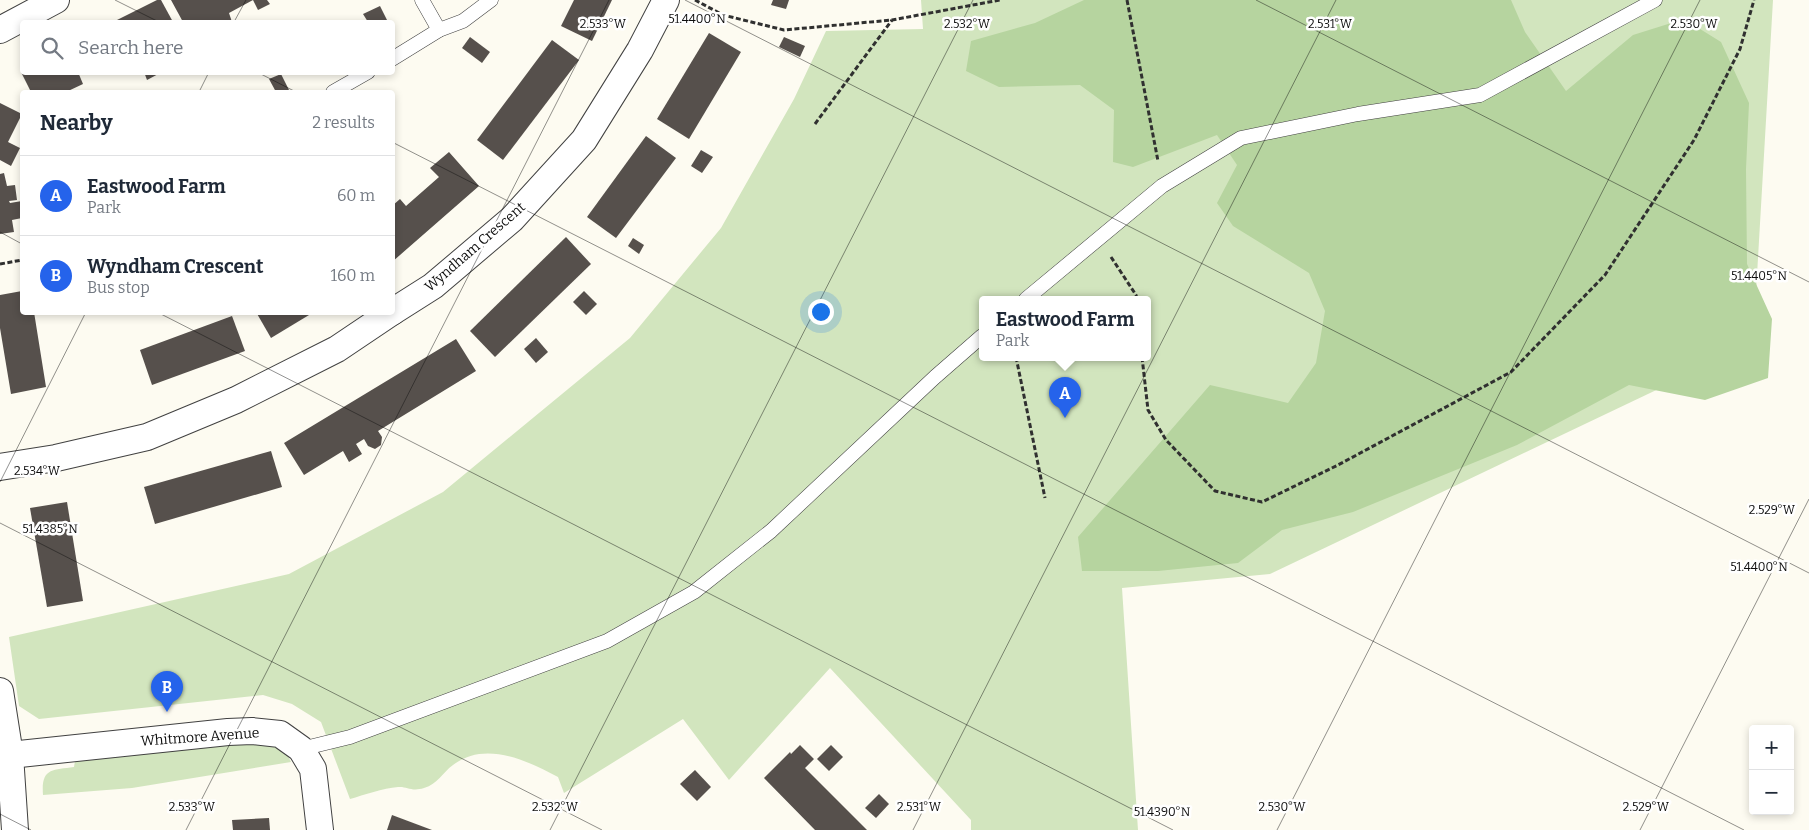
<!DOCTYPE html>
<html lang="en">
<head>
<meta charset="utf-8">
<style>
	body { margin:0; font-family:Bitter,serif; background:#f2f2f3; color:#1f2937 }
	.controls { position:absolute; right:15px; bottom:15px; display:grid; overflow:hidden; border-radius:5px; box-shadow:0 2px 8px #0003 }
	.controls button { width:45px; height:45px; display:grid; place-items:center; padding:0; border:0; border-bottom:1px solid #e0e1e3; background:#fff; color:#1f2937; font:25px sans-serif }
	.you { position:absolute; left:820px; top:311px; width:18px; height:18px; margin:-12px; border:4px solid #fff; border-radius:50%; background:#1a73e8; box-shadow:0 0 0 8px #1a73e833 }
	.badge { display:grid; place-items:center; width:32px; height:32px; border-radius:50%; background:#2563eb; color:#fff; font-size:16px; font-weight:700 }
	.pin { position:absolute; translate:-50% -41px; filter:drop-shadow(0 1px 2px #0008) }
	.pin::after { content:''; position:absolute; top:26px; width:18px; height:15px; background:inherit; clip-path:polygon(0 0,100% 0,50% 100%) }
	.popup { position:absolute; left:979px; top:296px; width:172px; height:65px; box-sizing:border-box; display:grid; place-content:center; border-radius:5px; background:#fff; filter:drop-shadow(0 1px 4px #0005); font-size:16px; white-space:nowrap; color:#747a83 }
	.popup b { font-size:19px; color:#1f2937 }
	.popup::after { content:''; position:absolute; left:50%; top:100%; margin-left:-10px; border:10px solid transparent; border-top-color:#fff }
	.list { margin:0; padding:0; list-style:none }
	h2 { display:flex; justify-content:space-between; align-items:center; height:65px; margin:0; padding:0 20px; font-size:21px }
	h2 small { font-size:16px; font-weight:400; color:#747a83 }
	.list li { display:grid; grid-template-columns:32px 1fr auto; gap:15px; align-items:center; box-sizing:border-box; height:80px; padding:0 20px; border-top:1px solid #e0e1e3 }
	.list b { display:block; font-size:19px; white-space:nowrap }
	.list p { margin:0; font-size:16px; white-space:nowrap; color:#747a83 }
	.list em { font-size:16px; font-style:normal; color:#747a83 }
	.icon { flex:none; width:28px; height:28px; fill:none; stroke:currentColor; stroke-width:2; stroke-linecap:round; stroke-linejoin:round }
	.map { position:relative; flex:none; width:1809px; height:830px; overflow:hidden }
	.search { position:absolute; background:#fff; box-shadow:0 2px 8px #0003; left:20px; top:20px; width:375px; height:55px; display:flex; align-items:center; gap:12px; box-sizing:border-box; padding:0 18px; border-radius:5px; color:#747a83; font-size:19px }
	.panel { position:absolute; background:#fff; box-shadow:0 2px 8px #0003; left:20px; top:90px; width:375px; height:225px; border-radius:5px }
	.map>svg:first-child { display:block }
</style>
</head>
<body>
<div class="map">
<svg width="1809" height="830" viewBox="0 0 1809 830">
	<rect width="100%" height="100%" fill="#fdfbf1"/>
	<g fill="#d2e5be" fill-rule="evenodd">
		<path d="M 921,0 L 1773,0 L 1753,344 L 1270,574 L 1122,588 L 1138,830 L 971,830 L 971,820 L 830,668 L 729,780 L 683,719 L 564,793 L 558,777 C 528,761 485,740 453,765 C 442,773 438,784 424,788 C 411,792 407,786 398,787 C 383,788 364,795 350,799 L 321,722 L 292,704 L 263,695 L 39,719 L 19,706 L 9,637 L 289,574 L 443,492 L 630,338 L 721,228 L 794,99 L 826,31 L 923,29 ZM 982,299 L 1148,299 L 1148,357 L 982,357 Z"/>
		<path d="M 255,737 L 285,750 L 291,762 L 132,788 L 43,795 C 41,768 52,770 74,767 L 75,761 Z"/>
	</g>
	<path fill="#b6d49f" d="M 1084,0 L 1511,0 L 1525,32 L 1566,91 L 1633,35 L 1684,19 L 1721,42 L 1749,103 L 1746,169 L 1747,264 L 1772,319 L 1768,378 L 1705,400 L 1629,385 L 1517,445 L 1353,512 L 1282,530 L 1238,563 L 1158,571 L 1082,571 L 1078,537 L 1210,385 L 1288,403 L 1316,363 L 1325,311 L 1309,273 L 1233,226 L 1217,203 L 1237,165 L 1217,135 L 1133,167 L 1113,162 L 1114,110 L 1080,85 L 999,87 L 966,71 L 971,41 L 1035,23 Z"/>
	<g fill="#56504c">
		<path d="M 157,0 L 161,0 L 173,22 L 113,22 Z"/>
		<path d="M 171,0 L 267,0 L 270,4 L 258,10 L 253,0 L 229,13 L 232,22 L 183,22 Z"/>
		<path d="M 574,0 L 612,0 L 592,41 L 561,26 Z"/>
		<path d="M 773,0 L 789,0 L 786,9 L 771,5 Z"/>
		<path d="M 380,6 L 388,22 L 368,22 L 363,14 Z"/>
		<path d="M 709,33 L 741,52 L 689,139 L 657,119 Z"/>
		<path d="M 470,37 L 490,52 L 482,63 L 462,48 Z"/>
		<path d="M 784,37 L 805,46 L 800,57 L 779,47 Z"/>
		<path d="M 552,40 L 579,60 L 503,160 L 477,140 Z"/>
		<path d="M 21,72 L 78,72 L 83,84 L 66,92 L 31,92 Z"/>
		<path d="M 144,72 L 162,72 L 147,80 Z"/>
		<path d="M 281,74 L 290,92 L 276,92 L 269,79 Z"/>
		<path d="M 0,103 L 22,114 L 8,142 L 20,148 L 11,166 L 0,160 Z"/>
		<path d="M 646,136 L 676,158 L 616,238 L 587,217 Z"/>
		<path d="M 701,150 L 713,157 L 702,173 L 691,166 Z"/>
		<path d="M 449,152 L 479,186 L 392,262 L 392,206 L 400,199 L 406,206 L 439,177 L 430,168 Z"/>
		<path d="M 4,173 L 7,186 L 15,185 L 17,200 L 9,201 L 10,203 L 22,201 L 22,218 L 12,220 L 14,232 L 0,234 L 0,174 Z"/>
		<path d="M 566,237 L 591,264 L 495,357 L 470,331 Z"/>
		<path d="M 633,238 L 644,245 L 639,254 L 628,246 Z"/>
		<path d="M 22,291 L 22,312 L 34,312 L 46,387 L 11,394 L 0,328 L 0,295 Z"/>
		<path d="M 584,291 L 597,304 L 586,315 L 573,302 Z"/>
		<path d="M 256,312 L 314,312 L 271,338 Z"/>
		<path d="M 232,316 L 245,351 L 152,385 L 140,350 Z"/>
		<path d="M 536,338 L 548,352 L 536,363 L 524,349 Z"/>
		<path d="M 456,339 L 476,371 L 378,431 L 382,437 L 381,445 L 375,449 L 368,446 L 364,439 L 356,444 L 362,454 L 349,462 L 343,451 L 304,475 L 284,443 Z"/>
		<path d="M 271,451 L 282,487 L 155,524 L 144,487 Z"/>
		<path d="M 67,502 L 83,601 L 47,607 L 30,508 Z"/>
		<path d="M 800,745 L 814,759 L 805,768 L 867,830 L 815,830 L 764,778 L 790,752 L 791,754 Z"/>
		<path d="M 831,745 L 843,757 L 829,771 L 817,759 Z"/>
		<path d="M 695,770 L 711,787 L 697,801 L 680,784 Z"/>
		<path d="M 879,794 L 889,804 L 876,818 L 865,808 Z"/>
		<path d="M 392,815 L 432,830 L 387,830 Z"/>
		<path d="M 269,818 L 270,830 L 233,830 L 232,820 Z"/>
	</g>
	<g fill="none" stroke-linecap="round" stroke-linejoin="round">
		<defs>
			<g id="service">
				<path d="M 422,0 L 439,30"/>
				<path d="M 392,59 L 439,30 L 463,21 L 491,0"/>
				<path d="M 333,92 L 368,72"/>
				<path d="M 1026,299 L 1162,186 L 1241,138 L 1358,114 L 1480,95 L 1655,0"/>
				<path d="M 301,749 L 350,737 L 607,641 L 694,592 L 771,531 L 935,377 L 982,336"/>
			</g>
			<g id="minor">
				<path d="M 0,30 L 56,0"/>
				<path d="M 392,312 L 433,286 L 512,219 L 584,140 L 640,50 L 666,0"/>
				<path d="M 0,467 L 56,458 L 147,437 L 236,400 L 337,349 L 392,312"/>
				<path d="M 0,691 L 10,755 L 15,830"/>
				<path d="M 10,755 L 228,732 L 252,731 L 280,734 L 301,749 L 313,769 L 320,830"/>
			</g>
		</defs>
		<use href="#service" stroke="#414141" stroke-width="15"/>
		<use href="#minor" stroke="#414141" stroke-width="28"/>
		<g stroke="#303030" stroke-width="3" stroke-dasharray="5 2.5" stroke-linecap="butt">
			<path d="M 695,0 L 723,15 L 784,30 L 892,20 L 1000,0"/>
			<path d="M 1127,0 L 1158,161"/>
			<path d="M 815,124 L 892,20"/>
			<path d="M 1111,257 L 1136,295 L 1137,299"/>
			<path d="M 0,264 L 22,260"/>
			<path d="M 1016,357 L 1045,498"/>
			<path d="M 1142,357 L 1148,410 L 1166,440 L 1215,491 L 1262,502 L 1338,465 L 1511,372 L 1605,275 L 1694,140 L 1740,49 L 1754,0"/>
		</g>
		<use href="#service" stroke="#fff" stroke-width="14"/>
		<use href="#minor" stroke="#fff" stroke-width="26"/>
	</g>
	<path fill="none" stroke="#0e0e0e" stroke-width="1" stroke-opacity="0.45" d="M 115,0 L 159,22M 685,0 L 1809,573M 1256,0 L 1809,282M 234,22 L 246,0M 257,72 L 296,92M 199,92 L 209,72M 392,142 L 1744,830M 0,232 L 22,244M 157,312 L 1173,830M 0,482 L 86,312M 0,523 L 602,830M 0,814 L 31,830M 186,830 L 609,0M 550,830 L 973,0M 913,830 L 1336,0M 1277,830 L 1700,0M 1640,830 L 1809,499"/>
	<g text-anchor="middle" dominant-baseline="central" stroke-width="5" stroke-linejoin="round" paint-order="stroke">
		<g font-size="14" fill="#0e0e0e" stroke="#fff">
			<text transform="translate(475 247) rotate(-41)">Wyndham Crescent</text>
			<text transform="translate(200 737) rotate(-4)">Whitmore Avenue</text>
		</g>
	</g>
	<g font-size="12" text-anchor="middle" fill="#0e0e0e" stroke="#fff" stroke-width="5" stroke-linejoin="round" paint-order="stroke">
		<text x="697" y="23">51.4400°N</text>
		<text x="603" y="28">2.533°W</text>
		<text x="967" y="28">2.532°W</text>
		<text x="1330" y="28">2.531°W</text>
		<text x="1694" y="28">2.530°W</text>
		<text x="1759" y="280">51.4405°N</text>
		<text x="37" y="475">2.534°W</text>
		<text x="1772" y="514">2.529°W</text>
		<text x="50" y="533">51.4385°N</text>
		<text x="1759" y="571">51.4400°N</text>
		<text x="192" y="811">2.533°W</text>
		<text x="555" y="811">2.532°W</text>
		<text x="919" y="811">2.531°W</text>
		<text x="1282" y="811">2.530°W</text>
		<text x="1646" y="811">2.529°W</text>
		<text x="1162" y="816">51.4390°N</text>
	</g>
</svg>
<div class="controls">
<button>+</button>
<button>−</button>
</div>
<div class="you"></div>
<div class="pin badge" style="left:1065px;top:418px">A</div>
<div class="popup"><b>Eastwood Farm</b>Park</div>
<div class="pin badge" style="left:167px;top:712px">B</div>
<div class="search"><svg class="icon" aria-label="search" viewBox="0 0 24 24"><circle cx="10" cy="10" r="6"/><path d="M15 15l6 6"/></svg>Search here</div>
<section class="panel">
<h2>Nearby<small>2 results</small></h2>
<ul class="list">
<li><span class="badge">A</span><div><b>Eastwood Farm</b><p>Park</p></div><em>60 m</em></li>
<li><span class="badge">B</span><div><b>Wyndham Crescent</b><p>Bus stop</p></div><em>160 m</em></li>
</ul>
</section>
</div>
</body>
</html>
